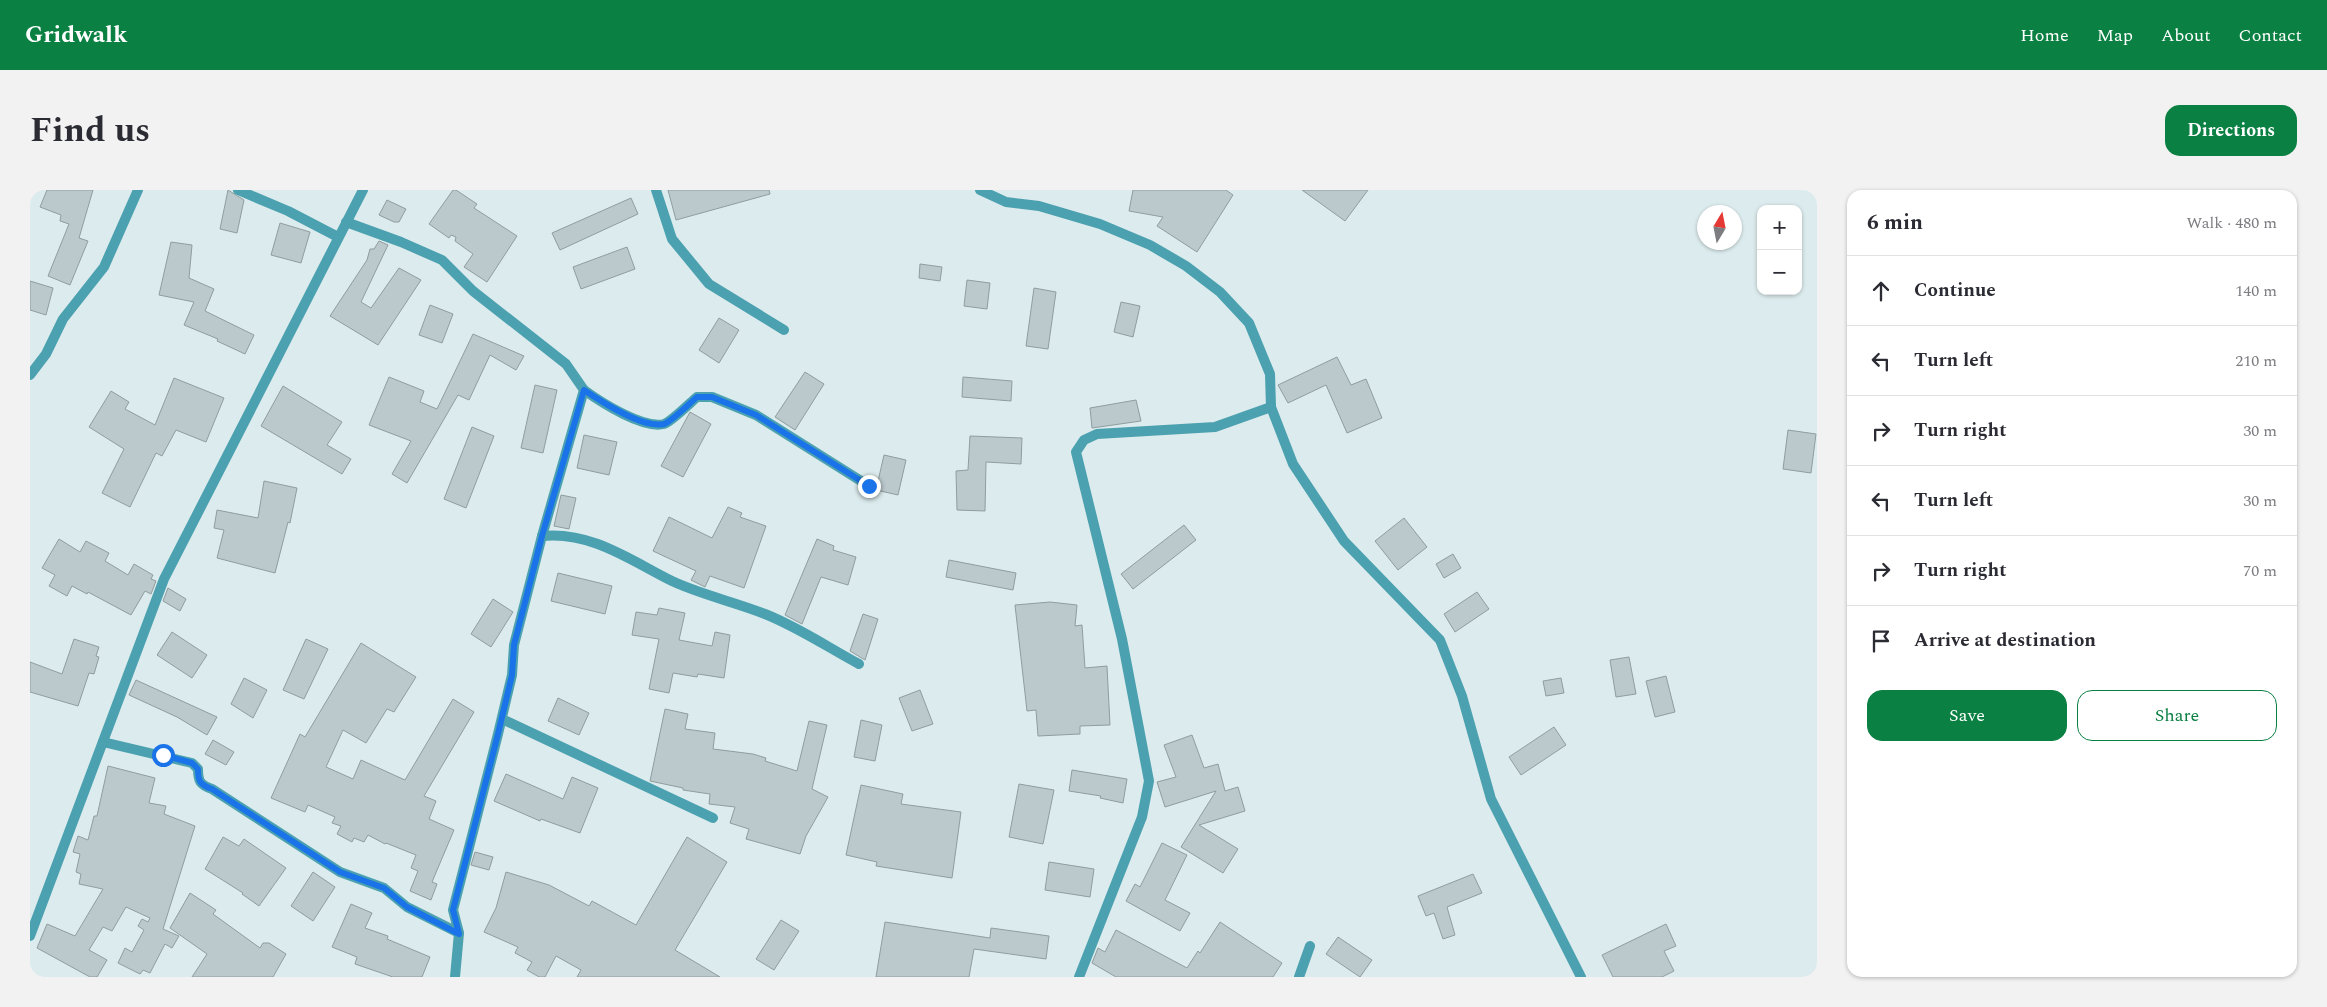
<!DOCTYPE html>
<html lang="en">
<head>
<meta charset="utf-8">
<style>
	body { margin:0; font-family:Spectral,serif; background:#f2f2f3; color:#2b2b33 }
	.controls { position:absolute; right:15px; top:15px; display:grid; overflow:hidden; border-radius:10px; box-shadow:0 1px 4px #0004 }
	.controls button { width:45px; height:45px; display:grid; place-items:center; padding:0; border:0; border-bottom:1px solid #e1e1e2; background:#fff; color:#2b2b33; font:25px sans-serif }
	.compass { position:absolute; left:1667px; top:15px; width:45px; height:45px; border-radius:50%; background:#fff; box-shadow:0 1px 4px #0004; rotate:10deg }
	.stop { position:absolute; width:15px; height:15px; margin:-11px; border:4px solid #1a73e8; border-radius:50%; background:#fff }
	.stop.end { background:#1a73e8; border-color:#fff; box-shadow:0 1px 5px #0008 }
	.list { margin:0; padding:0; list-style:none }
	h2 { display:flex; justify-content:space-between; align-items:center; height:65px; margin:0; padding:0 20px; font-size:21px }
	h2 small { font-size:16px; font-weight:400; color:#7c7c81 }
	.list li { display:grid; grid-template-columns:32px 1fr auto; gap:15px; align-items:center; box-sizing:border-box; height:70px; padding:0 20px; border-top:1px solid #e1e1e2 }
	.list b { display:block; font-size:19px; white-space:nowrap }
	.list em { font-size:16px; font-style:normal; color:#7c7c81 }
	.actions { display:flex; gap:10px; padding:15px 20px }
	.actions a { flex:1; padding:11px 0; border:1px solid #0b8043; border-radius:15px; text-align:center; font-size:18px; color:#0b8043 }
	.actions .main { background:#0b8043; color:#fff }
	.icon { flex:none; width:28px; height:28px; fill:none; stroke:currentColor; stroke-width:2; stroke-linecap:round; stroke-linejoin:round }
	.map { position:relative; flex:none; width:1787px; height:787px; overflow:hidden; border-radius:15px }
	header { display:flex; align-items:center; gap:30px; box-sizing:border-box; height:70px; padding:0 25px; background:#0b8043; color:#fff }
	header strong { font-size:24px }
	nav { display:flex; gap:28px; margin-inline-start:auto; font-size:18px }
	.intro { display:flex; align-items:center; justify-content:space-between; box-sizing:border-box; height:120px; padding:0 30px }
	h1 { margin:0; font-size:35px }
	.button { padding:12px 22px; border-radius:15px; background:#0b8043; color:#fff; font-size:18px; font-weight:700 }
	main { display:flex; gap:30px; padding:0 30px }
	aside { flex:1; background:#fff; border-radius:15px; box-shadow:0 1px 4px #0004 }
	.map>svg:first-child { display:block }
</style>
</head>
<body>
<header>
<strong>Gridwalk</strong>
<nav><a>Home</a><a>Map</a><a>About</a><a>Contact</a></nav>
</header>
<div class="intro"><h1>Find us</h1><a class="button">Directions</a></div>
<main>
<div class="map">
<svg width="1787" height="787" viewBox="0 0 1787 787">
	<rect width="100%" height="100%" fill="#dcebed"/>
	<g fill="#bbc9cc" stroke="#8f9d9f">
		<path d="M 17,0 L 63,0 L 49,48 L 58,51 L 40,95 L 18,86 L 39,34 L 30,31 L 31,25 L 10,17 Z"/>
		<path d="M 198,0 L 214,10 L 207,43 L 190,39 Z"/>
		<path d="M 423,0 L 426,0 L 447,14 L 444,18 L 487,46 L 457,92 L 434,77 L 443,64 L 425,51 L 426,47 L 421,45 L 419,48 L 399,34 Z"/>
		<path d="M 638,0 L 739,0 L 740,4 L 646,30 Z"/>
		<path d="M 1103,0 L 1196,0 L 1203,5 L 1167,62 L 1127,36 L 1133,27 L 1099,21 Z"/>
		<path d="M 1272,0 L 1338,0 L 1315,31 Z"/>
		<path d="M 601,8 L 608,24 L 530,60 L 522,43 Z"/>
		<path d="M 357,10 L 376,19 L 369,32 L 364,32 L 349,25 Z"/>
		<path d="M 250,33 L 280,42 L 271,73 L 241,65 Z"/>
		<path d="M 349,51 L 358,55 L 331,112 L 341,118 L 369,78 L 391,90 L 348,155 L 300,126 L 337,70 L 340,59 L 344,59 Z"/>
		<path d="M 141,52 L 162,55 L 159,88 L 184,99 L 175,121 L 224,145 L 215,164 L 187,151 L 188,149 L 154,135 L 164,112 L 129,105 Z"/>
		<path d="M 597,57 L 605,79 L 551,99 L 543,77 Z"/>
		<path d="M 890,74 L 912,77 L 910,91 L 889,88 Z"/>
		<path d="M 937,90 L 960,93 L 957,119 L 934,116 Z"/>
		<path d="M 0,91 L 23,98 L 16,125 L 0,120 Z"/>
		<path d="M 1004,98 L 1026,102 L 1018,159 L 996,156 Z"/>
		<path d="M 1091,112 L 1110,116 L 1103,147 L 1084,142 Z"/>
		<path d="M 400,115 L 423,124 L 412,153 L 389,145 Z"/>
		<path d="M 689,128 L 709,140 L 689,173 L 669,160 Z"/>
		<path d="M 443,144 L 494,166 L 486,180 L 460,165 L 439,210 L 428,205 L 377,293 L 362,284 L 381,251 L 339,235 L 359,187 L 394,201 L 390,212 L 407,219 Z"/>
		<path d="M 1307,167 L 1321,195 L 1336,189 L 1352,228 L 1317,243 L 1296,195 L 1258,213 L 1248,195 Z"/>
		<path d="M 775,182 L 794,194 L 765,240 L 745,227 Z"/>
		<path d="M 933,187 L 982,191 L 981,211 L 932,207 Z"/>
		<path d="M 144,188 L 194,208 L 176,252 L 146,240 L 132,266 L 126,263 L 100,317 L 72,303 L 94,259 L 59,237 L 81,201 L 99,212 L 95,219 L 125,235 Z"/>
		<path d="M 505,195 L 527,200 L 513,263 L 491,258 Z"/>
		<path d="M 253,196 L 312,232 L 297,255 L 321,269 L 312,284 L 231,236 Z"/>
		<path d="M 1106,210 L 1111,231 L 1062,238 L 1060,218 Z"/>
		<path d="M 660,222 L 681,234 L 653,287 L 631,276 Z"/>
		<path d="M 442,237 L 464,246 L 436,318 L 414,309 Z"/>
		<path d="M 1758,240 L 1786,244 L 1781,283 L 1753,279 Z"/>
		<path d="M 554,245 L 587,252 L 579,285 L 547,278 Z"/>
		<path d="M 940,246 L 992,248 L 991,274 L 956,272 L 955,321 L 927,320 L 926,281 L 938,280 Z"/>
		<path d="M 854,265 L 876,270 L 868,305 L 846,300 Z"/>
		<path d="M 234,291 L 267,298 L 260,333 L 258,332 L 245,383 L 187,368 L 194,340 L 184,338 L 187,320 L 228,328 Z"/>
		<path d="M 531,305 L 546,308 L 539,339 L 524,336 Z"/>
		<path d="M 698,317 L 712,323 L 710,327 L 736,336 L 714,398 L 680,386 L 675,397 L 661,390 L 666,381 L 623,361 L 639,327 L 682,348 Z"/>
		<path d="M 1374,328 L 1397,357 L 1368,380 L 1345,351 Z"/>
		<path d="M 1154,335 L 1166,350 L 1103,399 L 1091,384 Z"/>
		<path d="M 29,349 L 50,362 L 56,351 L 79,363 L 75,371 L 98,385 L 104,374 L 123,385 L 121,389 L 126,391 L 121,404 L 115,401 L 101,425 L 58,402 L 57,404 L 42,396 L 37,406 L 19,396 L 25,385 L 12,378 Z"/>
		<path d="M 787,349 L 804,356 L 803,360 L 826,367 L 818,395 L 791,387 L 772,434 L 755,425 Z"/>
		<path d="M 1423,364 L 1431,378 L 1414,388 L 1406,374 Z"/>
		<path d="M 919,370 L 986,383 L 983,400 L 916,387 Z"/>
		<path d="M 528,383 L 582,396 L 575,424 L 521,411 Z"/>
		<path d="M 138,398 L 156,409 L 150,421 L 133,411 Z"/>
		<path d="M 1447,402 L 1459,419 L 1425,442 L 1414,424 Z"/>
		<path d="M 463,409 L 483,422 L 461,457 L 441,444 Z"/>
		<path d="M 1020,412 L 1047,415 L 1045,436 L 1052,435 L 1055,478 L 1077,476 L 1080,535 L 1050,536 L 1050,544 L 1008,546 L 1006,520 L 997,521 L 985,415 Z"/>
		<path d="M 629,418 L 655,423 L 649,450 L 682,456 L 685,442 L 700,445 L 694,488 L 668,484 L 667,487 L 643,483 L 639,503 L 619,499 L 629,449 L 602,445 L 606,422 L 627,425 Z"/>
		<path d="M 833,424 L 848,429 L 835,470 L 820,461 Z"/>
		<path d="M 142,442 L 177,465 L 162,488 L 127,465 Z"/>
		<path d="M 44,449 L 69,457 L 66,466 L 69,467 L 64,484 L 59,483 L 48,516 L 0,502 L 0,472 L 32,484 Z"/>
		<path d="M 276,449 L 298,459 L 274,509 L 253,500 Z"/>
		<path d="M 331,453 L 386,487 L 364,522 L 357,519 L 336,553 L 313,540 L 296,577 L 323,589 L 331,570 L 375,590 L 423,509 L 444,522 L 394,606 L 406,611 L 399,629 L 424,640 L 402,692 L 407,694 L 401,710 L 380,701 L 388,681 L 381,678 L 386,665 L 356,653 L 355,654 L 338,645 L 334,652 L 324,648 L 322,652 L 307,644 L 311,636 L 302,633 L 305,627 L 278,615 L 275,622 L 241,608 L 270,544 L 275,547 Z"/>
		<path d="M 1599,467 L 1606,504 L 1586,507 L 1580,470 Z"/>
		<path d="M 1636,486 L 1645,522 L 1625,527 L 1616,491 Z"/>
		<path d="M 214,488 L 237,500 L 223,528 L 201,514 Z"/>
		<path d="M 1531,488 L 1534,503 L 1516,506 L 1513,491 Z"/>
		<path d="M 106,490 L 187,527 L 177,545 L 147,527 L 99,505 Z"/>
		<path d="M 890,500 L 903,534 L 882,541 L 869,508 Z"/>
		<path d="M 528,508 L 559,523 L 549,545 L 518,531 Z"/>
		<path d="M 635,519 L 658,524 L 655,539 L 685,543 L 683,559 L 723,564 L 736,568 L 735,571 L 767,581 L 779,531 L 797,535 L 782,599 L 798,607 L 776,646 L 770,664 L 716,649 L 719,639 L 700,633 L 705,617 L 679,614 L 680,604 L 653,600 L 653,598 L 620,591 Z"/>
		<path d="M 831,530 L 852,535 L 845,571 L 824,567 Z"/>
		<path d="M 1524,537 L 1536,555 L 1491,585 L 1479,567 Z"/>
		<path d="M 1162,545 L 1174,578 L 1188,574 L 1195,601 L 1208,597 L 1215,621 L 1169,635 L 1208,659 L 1193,683 L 1151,657 L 1186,601 L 1135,617 L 1127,592 L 1146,587 L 1134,555 Z"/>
		<path d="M 183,550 L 204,562 L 196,575 L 175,564 Z"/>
		<path d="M 78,576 L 125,588 L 119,613 L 136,616 L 134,624 L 165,636 L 133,739 L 149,746 L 142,758 L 135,754 L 120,783 L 113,780 L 110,784 L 88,773 L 95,758 L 102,762 L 114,740 L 108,736 L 112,729 L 118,732 L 120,728 L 96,717 L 82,741 L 73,737 L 59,760 L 77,770 L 67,787 L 60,787 L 7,758 L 17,734 L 45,746 L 73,699 L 49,694 L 51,684 L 46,682 L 50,664 L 43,662 L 48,646 L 58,650 L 64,626 L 67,626 Z"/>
		<path d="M 1042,580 L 1097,589 L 1093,613 L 1070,608 L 1071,606 L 1039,601 Z"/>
		<path d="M 476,584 L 533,609 L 542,587 L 568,598 L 550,643 L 511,629 L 510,631 L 464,611 Z"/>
		<path d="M 989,594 L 1024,600 L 1013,654 L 979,647 Z"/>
		<path d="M 831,595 L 873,604 L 871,614 L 931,622 L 922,688 L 846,676 L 847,672 L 816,665 Z"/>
		<path d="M 193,647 L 209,656 L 214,649 L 256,678 L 229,716 L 212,704 L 213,703 L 175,679 Z"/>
		<path d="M 657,647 L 697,672 L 645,760 L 690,787 L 547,787 L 551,780 L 526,766 L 515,787 L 509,787 L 497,780 L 502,772 L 485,763 L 488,757 L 454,742 L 466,718 L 476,682 L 519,695 L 559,716 L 562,711 L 606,735 Z"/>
		<path d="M 1132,653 L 1157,665 L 1135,710 L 1160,723 L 1150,741 L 1096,711 L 1105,694 L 1110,697 Z"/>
		<path d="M 445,662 L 463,667 L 459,680 L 441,675 Z"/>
		<path d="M 1019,672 L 1064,679 L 1060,707 L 1015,700 Z"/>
		<path d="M 283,682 L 305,697 L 283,731 L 261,716 Z"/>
		<path d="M 1443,684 L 1452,703 L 1417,717 L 1425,745 L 1413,749 L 1404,723 L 1396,726 L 1388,706 Z"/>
		<path d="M 160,703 L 186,720 L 183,724 L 230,758 L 233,753 L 239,753 L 256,764 L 243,787 L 162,787 L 177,764 L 140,738 Z"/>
		<path d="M 321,714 L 342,723 L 335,738 L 358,746 L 357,749 L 400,767 L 392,787 L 363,787 L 325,774 L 327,767 L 302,757 Z"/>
		<path d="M 751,730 L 769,741 L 744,780 L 726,769 Z"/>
		<path d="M 855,732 L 960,748 L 961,738 L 1019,746 L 1016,769 L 944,759 L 939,787 L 846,787 Z"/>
		<path d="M 1190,732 L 1252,773 L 1243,787 L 1086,787 L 1062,773 L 1068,758 L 1075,762 L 1086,740 L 1157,778 L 1168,761 L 1170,763 Z"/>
		<path d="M 1636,734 L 1646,756 L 1634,761 L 1644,781 L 1632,787 L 1583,787 L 1572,765 Z"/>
		<path d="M 1308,747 L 1342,770 L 1330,787 L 1296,764 Z"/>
	</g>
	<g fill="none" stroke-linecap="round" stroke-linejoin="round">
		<g stroke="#4ba1af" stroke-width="10">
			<path d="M 208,0 L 258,21 L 308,47"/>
			<path d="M 626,0 L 642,49 L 679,94 L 754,140"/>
			<path d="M 950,0 L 976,12 L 1009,16 L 1070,34 L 1120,55 L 1156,76 L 1190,102 L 1219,133 L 1240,184 L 1241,217 L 1263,274 L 1314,351 L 1410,450 L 1432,506 L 1461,609 L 1551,787"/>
			<path d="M 316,32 L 371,52 L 412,70 L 443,101 L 536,174 L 554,200 L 512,346 L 484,455 L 482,485 L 468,544 L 423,720 L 429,743 L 425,787"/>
			<path d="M 0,185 L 16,164 L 33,129 L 74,77 L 108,0"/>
			<path d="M 554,200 C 572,213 613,239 634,234 C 641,232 660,213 667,207 L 682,207 L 726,225 L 839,296"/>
			<path d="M 512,346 C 561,341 600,370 642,391 C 672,405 705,412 735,424 C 768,437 799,458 829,474"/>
			<path d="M 472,529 L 683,628"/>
			<path d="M 73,552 L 162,573 L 168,579 C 168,591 170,595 182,599 L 310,682 L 354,698 L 377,717 L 429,743"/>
			<path d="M 0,746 L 134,389 L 333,0"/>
			<path d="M 1049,787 L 1112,627 L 1119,591 L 1092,449 L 1046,262 L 1054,250 L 1067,244 L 1185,237 L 1241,217"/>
			<path d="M 1269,787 L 1280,756"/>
		</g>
	</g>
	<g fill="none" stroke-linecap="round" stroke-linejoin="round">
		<path stroke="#1a73e8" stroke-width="6" d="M 133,565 L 162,573 L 168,579 C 168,591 170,595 182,599 L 310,682 L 354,698 L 377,717 L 429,744 L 423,720 L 468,544 L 482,485 L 484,455 L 512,346 L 554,200 C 572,212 613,239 634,234 C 641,232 660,213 667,207 L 682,207 L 726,225 L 839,296"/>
	</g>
</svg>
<div class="controls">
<button>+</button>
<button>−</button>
</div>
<svg class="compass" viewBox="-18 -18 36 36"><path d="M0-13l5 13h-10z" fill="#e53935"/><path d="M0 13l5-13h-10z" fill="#7c7c81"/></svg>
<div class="stop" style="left:133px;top:565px"></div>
<div class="stop end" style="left:839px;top:296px"></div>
</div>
<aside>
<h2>6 min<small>Walk · 480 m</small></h2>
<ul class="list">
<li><svg class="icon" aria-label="ahead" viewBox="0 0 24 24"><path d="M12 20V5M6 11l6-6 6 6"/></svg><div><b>Continue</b></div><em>140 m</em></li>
<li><svg class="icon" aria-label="left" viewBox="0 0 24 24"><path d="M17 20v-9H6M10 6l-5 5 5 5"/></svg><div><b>Turn left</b></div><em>210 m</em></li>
<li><svg class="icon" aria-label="right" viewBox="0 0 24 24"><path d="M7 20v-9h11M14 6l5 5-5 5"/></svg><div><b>Turn right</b></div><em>30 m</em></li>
<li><svg class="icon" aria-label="left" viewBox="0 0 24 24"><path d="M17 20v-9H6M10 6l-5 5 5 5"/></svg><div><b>Turn left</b></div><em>30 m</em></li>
<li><svg class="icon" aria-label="right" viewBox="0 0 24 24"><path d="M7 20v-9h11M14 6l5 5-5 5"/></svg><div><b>Turn right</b></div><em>70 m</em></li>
<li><svg class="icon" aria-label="arrive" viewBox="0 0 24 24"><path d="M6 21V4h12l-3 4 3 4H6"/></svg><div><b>Arrive at destination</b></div></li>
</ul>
<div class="actions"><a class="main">Save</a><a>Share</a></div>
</aside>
</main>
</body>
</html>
